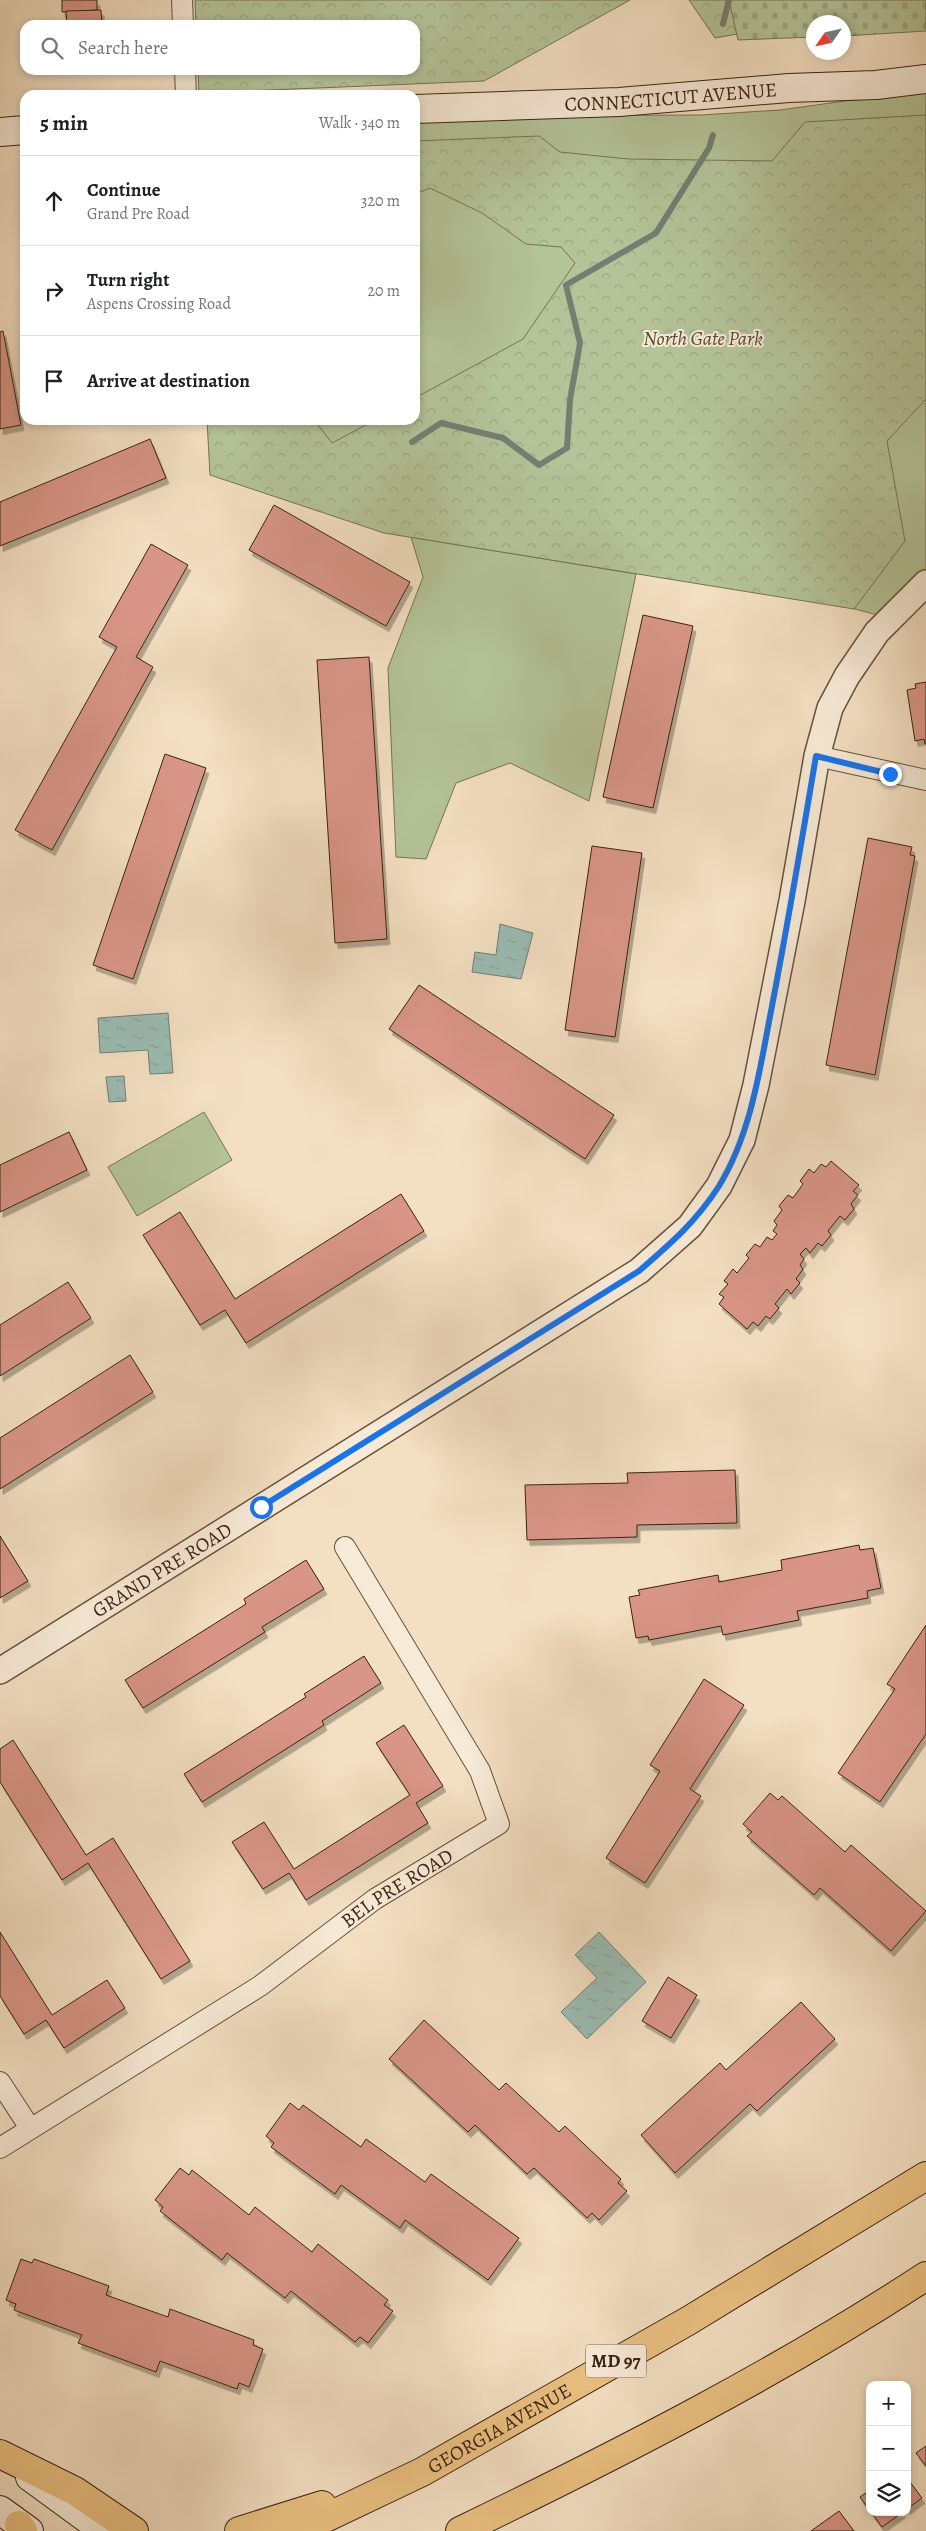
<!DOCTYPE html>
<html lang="en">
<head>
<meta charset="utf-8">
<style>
	body { margin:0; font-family:Alegreya,serif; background:#f2f2f2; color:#202124 }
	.controls { position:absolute; right:15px; bottom:15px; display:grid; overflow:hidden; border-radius:10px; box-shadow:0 2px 8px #0003 }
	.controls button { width:45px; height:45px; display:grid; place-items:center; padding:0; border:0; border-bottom:1px solid #e0e0e0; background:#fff; color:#202124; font:25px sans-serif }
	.compass { position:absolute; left:806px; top:15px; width:45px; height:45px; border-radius:50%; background:#fff; box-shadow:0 2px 8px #0003; rotate:236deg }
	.stop { position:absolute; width:15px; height:15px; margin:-11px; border:4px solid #1a73e8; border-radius:50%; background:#fff }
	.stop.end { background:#1a73e8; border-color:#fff; box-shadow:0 1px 5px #0008 }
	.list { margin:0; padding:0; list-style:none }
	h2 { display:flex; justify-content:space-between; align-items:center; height:65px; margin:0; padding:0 20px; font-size:21px }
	h2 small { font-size:16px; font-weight:400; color:#757577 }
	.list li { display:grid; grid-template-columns:32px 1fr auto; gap:15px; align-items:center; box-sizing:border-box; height:90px; padding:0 20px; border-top:1px solid #e0e0e0 }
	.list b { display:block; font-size:19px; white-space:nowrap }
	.list p { margin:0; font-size:16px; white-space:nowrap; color:#757577 }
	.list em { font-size:16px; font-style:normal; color:#757577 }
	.icon { flex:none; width:28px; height:28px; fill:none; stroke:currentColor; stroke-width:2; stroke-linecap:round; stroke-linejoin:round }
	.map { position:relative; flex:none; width:926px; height:2531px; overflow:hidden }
	.search { position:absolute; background:#fff; box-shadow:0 2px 8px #0003; left:20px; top:20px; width:400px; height:55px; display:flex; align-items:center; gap:12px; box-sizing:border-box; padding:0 18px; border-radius:15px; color:#757577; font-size:19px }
	.panel { position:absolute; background:#fff; box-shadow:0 2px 8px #0003; left:20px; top:90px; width:400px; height:335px; border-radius:15px }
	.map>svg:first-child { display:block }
</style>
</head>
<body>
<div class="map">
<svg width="926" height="2531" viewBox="0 0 926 2531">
	<defs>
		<pattern id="forest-crowns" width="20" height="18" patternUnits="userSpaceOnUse" patternTransform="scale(1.25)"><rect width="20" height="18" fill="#b4c398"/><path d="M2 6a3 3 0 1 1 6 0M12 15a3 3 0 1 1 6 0" fill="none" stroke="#9ca782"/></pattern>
		<pattern id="cemetery-stones" width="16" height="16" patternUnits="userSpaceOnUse" patternTransform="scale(1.25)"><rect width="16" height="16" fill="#b4c398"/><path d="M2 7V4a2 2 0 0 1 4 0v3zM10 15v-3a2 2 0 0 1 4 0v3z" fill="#9ca782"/></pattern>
		<pattern id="water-ripples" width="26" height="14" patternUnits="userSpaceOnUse" patternTransform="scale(1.25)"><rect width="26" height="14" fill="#9bbcb4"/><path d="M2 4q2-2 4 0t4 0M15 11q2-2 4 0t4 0" fill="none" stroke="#86a19a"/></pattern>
		<filter id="shadow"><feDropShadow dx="3" dy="5.5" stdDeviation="0" flood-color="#0004"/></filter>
	</defs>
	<rect width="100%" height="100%" fill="#f3dfc2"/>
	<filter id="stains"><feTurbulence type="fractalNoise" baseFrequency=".004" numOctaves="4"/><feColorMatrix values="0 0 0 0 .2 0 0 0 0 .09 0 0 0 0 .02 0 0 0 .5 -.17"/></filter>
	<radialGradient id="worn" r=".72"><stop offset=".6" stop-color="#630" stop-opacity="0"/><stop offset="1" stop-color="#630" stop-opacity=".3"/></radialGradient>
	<g fill="#b4c398" stroke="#767354">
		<path d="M 926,93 L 926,583 L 889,618 L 552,529 L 225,420 L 415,420 L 415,116 L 701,115 L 780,110 L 874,97 Z"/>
		<path d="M 411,537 L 636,574 L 589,801 L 510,763 L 456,783 L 426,859 L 396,857 L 388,668 L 423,577 Z"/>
		<path d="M 204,1112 L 232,1160 L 137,1216 L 108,1167 Z"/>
	</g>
	<g fill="url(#forest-crowns)" stroke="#767354">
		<path d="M 195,0 L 630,0 L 484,81 L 199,93 L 198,70 L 415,70 L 415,25 L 196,25 Z"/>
		<path d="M 689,0 L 821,0 L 820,19 L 715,38 Z"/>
		<path d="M 926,115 L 926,399 L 887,441 L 905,541 L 854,609 L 384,533 L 210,475 L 207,420 L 314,420 L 332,443 L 375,420 L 415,420 L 415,398 L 523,339 L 575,263 L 561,247 L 526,244 L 482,213 L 430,188 L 415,194 L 415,141 L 539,136 L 560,152 L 628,159 L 772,161 L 805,122 Z"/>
	</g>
	<path fill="url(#cemetery-stones)" stroke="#767354" d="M 729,0 L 926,0 L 926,31 L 844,36 L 844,22 L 814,22 L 813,37 L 738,40 Z"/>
	<g fill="url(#water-ripples)" stroke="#747f72">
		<path d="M 500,924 L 533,933 L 521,979 L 472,972 L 475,952 L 496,955 Z"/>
		<path d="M 168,1013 L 173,1073 L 150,1074 L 148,1050 L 100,1053 L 98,1018 Z"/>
		<path d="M 124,1076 L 126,1101 L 109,1102 L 106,1077 Z"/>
		<path d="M 599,1932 L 646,1982 L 587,2039 L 561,2012 L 597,1978 L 575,1955 Z"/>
	</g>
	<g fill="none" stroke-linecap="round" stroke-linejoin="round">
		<g stroke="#747f72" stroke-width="6">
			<path d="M 723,24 L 729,0"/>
			<path d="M 412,442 L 441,423 L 503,438 L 539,465 L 567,448 L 570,400 L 580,343 L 566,285 L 656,233 L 709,148 L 713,135"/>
		</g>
	</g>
	<g fill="#d99587" stroke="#392310" filter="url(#shadow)">
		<path d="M 62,0 L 97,0 L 97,10 L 62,12 Z"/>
		<path d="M 101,10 L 102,25 L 67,25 L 66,11 Z"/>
		<path d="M 3,331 L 21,425 L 0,429 L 0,332 Z"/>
		<path d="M 150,439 L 166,478 L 0,546 L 0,502 Z"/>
		<path d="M 274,505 L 410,582 L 386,626 L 249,550 Z"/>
		<path d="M 151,544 L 188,565 L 136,657 L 153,667 L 52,850 L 15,830 L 117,647 L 99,637 Z"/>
		<path d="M 643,615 L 693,626 L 653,808 L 603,797 Z"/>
		<path d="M 369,657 L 387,939 L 335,943 L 317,660 Z"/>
		<path d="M 926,682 L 926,744 L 925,744 L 924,739 L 915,741 L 907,690 L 916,688 L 915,684 Z"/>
		<path d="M 165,754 L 206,768 L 133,979 L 93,965 Z"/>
		<path d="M 868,838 L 912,847 L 910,855 L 915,856 L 875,1075 L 826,1065 Z"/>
		<path d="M 592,846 L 642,853 L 615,1037 L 565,1030 Z"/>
		<path d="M 419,985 L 614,1115 L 585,1159 L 389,1029 Z"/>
		<path d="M 69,1132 L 87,1170 L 0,1212 L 0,1165 Z"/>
		<path d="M 831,1161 L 859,1185 L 853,1191 L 858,1195 L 851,1204 L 854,1209 L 845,1220 L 840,1216 L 828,1231 L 831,1235 L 822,1246 L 818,1243 L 810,1253 L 806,1248 L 800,1254 L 804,1259 L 800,1265 L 803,1269 L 796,1279 L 800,1283 L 791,1294 L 787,1289 L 775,1304 L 779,1308 L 770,1319 L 766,1316 L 758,1326 L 753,1322 L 747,1329 L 719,1304 L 724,1297 L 719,1294 L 728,1284 L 724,1281 L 733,1269 L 737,1273 L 749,1258 L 746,1255 L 755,1244 L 760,1247 L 767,1237 L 772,1240 L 777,1234 L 773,1231 L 777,1225 L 774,1221 L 782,1210 L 779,1206 L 788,1195 L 793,1198 L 803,1184 L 800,1181 L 809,1169 L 814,1173 L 821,1164 L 826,1167 Z"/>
		<path d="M 401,1194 L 424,1231 L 246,1343 L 225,1310 L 200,1325 L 143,1235 L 180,1212 L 235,1299 Z"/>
		<path d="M 68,1282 L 91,1318 L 0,1376 L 0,1325 Z"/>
		<path d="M 130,1355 L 153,1392 L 0,1489 L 0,1438 Z"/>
		<path d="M 735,1470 L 737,1523 L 637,1525 L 637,1537 L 527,1540 L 525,1485 L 628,1483 L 627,1473 Z"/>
		<path d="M 0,1536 L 28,1581 L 0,1598 Z"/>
		<path d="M 859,1545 L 860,1550 L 873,1548 L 881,1588 L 867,1591 L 868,1598 L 797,1611 L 799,1620 L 723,1635 L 721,1626 L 649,1640 L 648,1636 L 636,1638 L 629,1597 L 640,1595 L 638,1590 L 718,1575 L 719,1582 L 782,1570 L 781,1560 Z"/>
		<path d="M 306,1560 L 324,1589 L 262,1627 L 265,1632 L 143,1708 L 125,1680 L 246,1604 L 244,1599 Z"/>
		<path d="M 926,1625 L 926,1734 L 880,1802 L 838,1773 L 895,1689 L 887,1684 Z"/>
		<path d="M 364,1656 L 381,1683 L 322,1721 L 324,1725 L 202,1802 L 184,1774 L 306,1697 L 304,1694 Z"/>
		<path d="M 704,1679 L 744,1705 L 690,1789 L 701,1796 L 645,1883 L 606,1858 L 660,1771 L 650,1765 Z"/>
		<path d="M 404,1725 L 443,1786 L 416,1803 L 428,1823 L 306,1900 L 289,1873 L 263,1889 L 232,1842 L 264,1822 L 294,1869 L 410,1795 L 376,1743 Z"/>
		<path d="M 13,1740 L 86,1855 L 113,1838 L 190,1961 L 161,1979 L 88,1863 L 62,1880 L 0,1782 L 0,1749 Z"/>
		<path d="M 770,1793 L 778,1800 L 782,1796 L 845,1852 L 851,1845 L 926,1911 L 891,1951 L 820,1888 L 814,1895 L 747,1836 L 752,1832 L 743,1824 Z"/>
		<path d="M 0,1932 L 52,2015 L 107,1980 L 125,2008 L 64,2048 L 46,2020 L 24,2034 L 0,1996 Z"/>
		<path d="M 668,1977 L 697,1995 L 671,2038 L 642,2021 Z"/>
		<path d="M 801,2002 L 835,2039 L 757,2111 L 750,2104 L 675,2173 L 641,2135 L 720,2063 L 726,2070 Z"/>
		<path d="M 424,2020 L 499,2090 L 506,2083 L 559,2132 L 565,2126 L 621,2179 L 618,2183 L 627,2191 L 599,2220 L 592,2213 L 587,2218 L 534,2168 L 527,2174 L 475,2125 L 468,2132 L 389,2059 Z"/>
		<path d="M 290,2103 L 299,2110 L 303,2105 L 361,2147 L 366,2139 L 425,2182 L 431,2174 L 519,2238 L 488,2280 L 405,2220 L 400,2228 L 341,2185 L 335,2194 L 271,2147 L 274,2143 L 266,2136 Z"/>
		<path d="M 180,2168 L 189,2175 L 192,2170 L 249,2215 L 255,2207 L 312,2252 L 318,2244 L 388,2300 L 384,2305 L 393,2311 L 368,2343 L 360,2337 L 355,2342 L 291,2291 L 285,2298 L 227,2253 L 222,2260 L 160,2211 L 163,2207 L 155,2200 Z"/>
		<path d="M 21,2259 L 32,2263 L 34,2259 L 109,2286 L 106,2295 L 168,2317 L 170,2309 L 254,2340 L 253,2345 L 263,2349 L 249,2387 L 239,2383 L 237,2389 L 160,2361 L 156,2372 L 78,2343 L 82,2335 L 14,2310 L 16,2304 L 6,2300 Z"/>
		<path d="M 926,2446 L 926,2466 L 916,2453 Z"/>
		<path d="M 907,2478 L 922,2498 L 907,2509 Z"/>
		<path d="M 870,2490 L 870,2511 L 860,2497 Z"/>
		<path d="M 839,2511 L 854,2531 L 811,2531 Z"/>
		<path d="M 871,2512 L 903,2512 L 882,2527 Z"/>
	</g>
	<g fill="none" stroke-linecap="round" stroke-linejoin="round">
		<defs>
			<g id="minor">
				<path d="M 182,0 L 183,25"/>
				<path d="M 185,70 L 186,95"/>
				<path d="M 817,756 L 926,780"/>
				<path d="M 0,2082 L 30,2128"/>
				<path id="s1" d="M 0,2148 L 260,1986 L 375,1899 L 499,1824 L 480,1771 L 345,1547"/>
			</g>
			<g id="tertiary">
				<path id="s2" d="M 0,1671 L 639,1271 L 690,1226 L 719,1186 L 742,1140 L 756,1085 L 792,901 L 817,756 L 830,708 L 847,676 L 877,632 L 926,583"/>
			</g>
			<g id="secondary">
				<path id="s3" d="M 415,109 L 619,102 L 789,88 L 876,85 L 926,79"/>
				<path d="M 0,132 L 25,130"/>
				<path d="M 30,2477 L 104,2531"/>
				<path d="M 0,2510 L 29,2531"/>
			</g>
			<g id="primary">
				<path d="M 0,2454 L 75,2491 L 134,2531"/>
				<path d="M 19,2525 L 23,2531"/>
				<path d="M 239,2531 L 322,2505"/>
				<path id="s4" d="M 298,2531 L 422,2472 L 688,2321 L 926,2176"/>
				<path d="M 460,2531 C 619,2454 778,2373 926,2276"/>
			</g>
		</defs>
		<use href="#minor" stroke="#68523c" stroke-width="22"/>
		<use href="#tertiary" stroke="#68523c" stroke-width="28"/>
		<use href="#secondary" stroke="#392310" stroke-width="30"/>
		<use href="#primary" stroke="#392310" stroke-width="30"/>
		<use href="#minor" stroke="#f7ead7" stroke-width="20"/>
		<use href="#tertiary" stroke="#f7ead7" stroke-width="25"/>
		<use href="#secondary" stroke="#f7ead7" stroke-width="28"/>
		<use href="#primary" stroke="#eac081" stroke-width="28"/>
	</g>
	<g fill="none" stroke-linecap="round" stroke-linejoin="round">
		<path stroke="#1a73e8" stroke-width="6" d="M 261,1507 L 639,1271 C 670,1244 696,1222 719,1186 C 752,1132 760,1067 772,1006 C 788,923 802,839 816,756 L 890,774"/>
	</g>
	<g text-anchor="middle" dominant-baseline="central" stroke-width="4" stroke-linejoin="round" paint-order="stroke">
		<rect fill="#f7ead7" stroke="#725f4c" stroke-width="1" x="586" y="2344.5" width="60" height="33" rx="4"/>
		<g font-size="19" font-weight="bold" fill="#392310">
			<text x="616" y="2361">MD 97</text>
		</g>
		<g font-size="20" fill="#392310" stroke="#f7ead7">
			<text stroke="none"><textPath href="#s3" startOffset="256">CONNECTICUT AVENUE</textPath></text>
			<text stroke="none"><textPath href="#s2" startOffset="191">GRAND PRE ROAD</textPath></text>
			<text stroke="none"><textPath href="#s1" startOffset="475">BEL PRE ROAD</textPath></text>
			<text stroke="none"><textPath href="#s4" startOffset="226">GEORGIA AVENUE</textPath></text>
		</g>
		<g font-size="20" font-style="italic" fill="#584b32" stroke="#f7ead7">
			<text x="703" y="338">North Gate Park</text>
		</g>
	</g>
	<rect width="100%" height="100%" filter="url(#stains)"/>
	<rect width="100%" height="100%" fill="url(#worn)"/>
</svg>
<div class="controls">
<button>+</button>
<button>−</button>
<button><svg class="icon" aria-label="layers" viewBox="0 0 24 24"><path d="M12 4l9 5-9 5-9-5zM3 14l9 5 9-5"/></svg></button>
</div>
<svg class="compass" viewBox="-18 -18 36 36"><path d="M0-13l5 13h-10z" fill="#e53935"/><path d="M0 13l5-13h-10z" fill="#757577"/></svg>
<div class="stop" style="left:261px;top:1507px"></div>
<div class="stop end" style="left:890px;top:774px"></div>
<div class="search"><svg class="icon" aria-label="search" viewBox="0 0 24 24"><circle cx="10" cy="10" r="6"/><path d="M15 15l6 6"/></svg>Search here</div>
<section class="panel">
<h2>5 min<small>Walk · 340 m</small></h2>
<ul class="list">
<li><svg class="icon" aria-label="ahead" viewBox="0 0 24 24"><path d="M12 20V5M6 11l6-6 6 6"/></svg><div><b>Continue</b><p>Grand Pre Road</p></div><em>320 m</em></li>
<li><svg class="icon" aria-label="right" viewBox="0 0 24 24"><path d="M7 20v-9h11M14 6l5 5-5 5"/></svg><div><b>Turn right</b><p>Aspens Crossing Road</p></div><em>20 m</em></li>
<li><svg class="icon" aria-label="arrive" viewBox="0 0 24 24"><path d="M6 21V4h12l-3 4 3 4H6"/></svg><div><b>Arrive at destination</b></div></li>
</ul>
</section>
</div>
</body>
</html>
